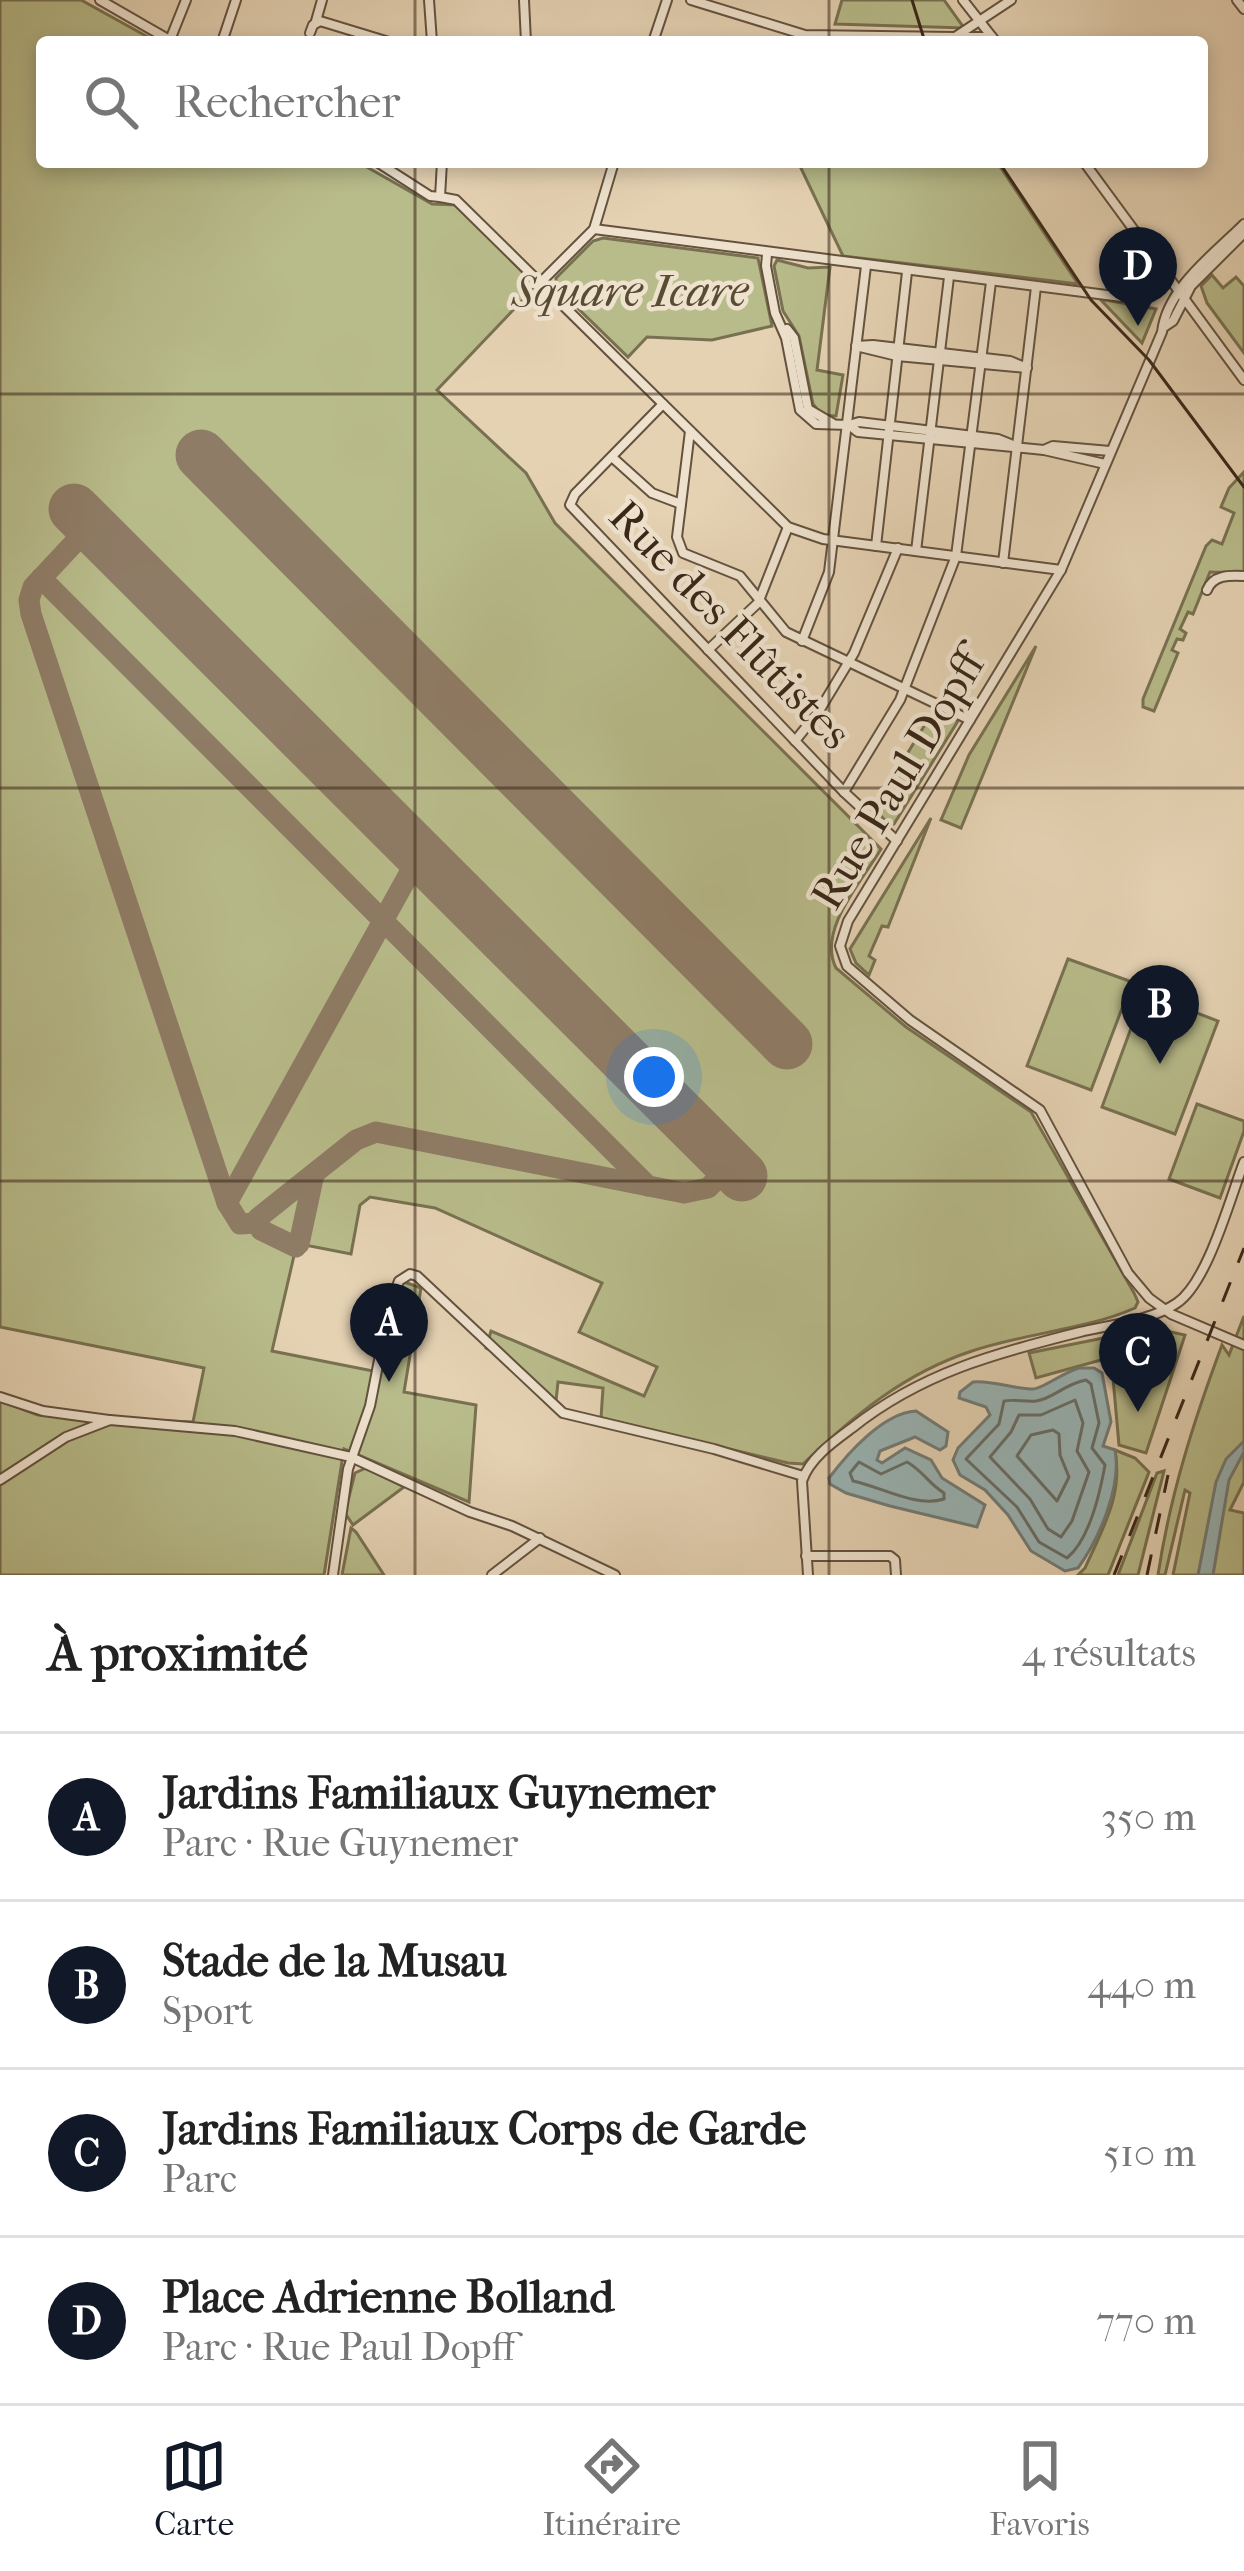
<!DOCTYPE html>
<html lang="fr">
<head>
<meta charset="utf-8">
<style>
	body { margin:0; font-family:"IM FELL French Canon",serif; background:#f6f6f6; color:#222 }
	.you { position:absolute; left:654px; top:1077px; width:42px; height:42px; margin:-30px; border:9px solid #fff; border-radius:50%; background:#1a73e8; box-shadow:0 0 0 18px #1a73e833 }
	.badge { display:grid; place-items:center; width:78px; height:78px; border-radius:50%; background:#111827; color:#fff; font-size:39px; font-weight:700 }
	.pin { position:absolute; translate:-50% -99px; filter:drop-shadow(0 3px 6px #0008) }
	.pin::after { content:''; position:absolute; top:63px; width:42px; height:36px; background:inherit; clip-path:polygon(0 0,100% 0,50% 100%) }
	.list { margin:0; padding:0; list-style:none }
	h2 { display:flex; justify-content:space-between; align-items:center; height:156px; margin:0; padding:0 48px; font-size:51px }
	h2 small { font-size:39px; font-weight:400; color:#767676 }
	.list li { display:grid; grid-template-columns:78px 1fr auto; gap:36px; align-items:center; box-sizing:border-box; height:168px; padding:0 48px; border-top:3px solid #e0e0e0 }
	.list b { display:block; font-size:45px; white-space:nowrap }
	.list p { margin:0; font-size:39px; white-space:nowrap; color:#767676 }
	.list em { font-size:39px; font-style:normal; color:#767676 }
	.icon { flex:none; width:66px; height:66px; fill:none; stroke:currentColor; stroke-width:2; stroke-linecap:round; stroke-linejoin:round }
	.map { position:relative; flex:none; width:1244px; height:1575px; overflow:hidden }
	.search { position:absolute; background:#fff; box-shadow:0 6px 18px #0003; left:36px; right:36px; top:36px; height:132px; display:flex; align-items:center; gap:30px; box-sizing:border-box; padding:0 42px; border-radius:12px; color:#767676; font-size:45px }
	.sheet { height:828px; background:#fff }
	nav { display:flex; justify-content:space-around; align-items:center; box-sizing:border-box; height:168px; border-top:3px solid #e0e0e0; background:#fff; font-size:33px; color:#767676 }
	nav a { display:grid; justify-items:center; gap:6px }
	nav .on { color:#111827 }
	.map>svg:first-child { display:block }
</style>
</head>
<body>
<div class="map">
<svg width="1244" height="1575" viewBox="0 0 1244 1575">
	<rect width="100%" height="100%" fill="#e5d2b3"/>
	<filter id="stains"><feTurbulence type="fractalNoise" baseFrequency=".00167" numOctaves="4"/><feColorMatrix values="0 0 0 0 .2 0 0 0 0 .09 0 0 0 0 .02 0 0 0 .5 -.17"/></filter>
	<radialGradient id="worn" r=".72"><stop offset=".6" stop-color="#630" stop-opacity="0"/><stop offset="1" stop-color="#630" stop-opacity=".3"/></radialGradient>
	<g fill="#b8bb8a" stroke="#787151" stroke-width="3">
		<path d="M 0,0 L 81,0 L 157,42 L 42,42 L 42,162 L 358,162 L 432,204 L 458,205 L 536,286 L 437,390 L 526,473 L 555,523 L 881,849 C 862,881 817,930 836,968 L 906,1027 L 1031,1112 L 1134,1293 L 1138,1302 L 1135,1308 C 1085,1330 1025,1333 972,1351 C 905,1373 854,1415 803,1464 L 788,1463 L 601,1418 L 603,1388 L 558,1382 L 556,1401 L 511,1361 L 486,1348 L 491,1331 L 644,1396 L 657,1367 L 579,1332 L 602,1283 L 435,1208 L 370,1197 L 360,1205 L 351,1254 L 300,1244 L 296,1247 L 272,1351 L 373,1371 L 396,1279 L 421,1288 L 404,1392 L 476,1405 L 469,1502 L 344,1449 L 324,1575 L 0,1575 L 0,1401 L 38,1415 L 193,1422 L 204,1368 L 0,1327 Z"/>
		<path d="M 842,0 L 944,0 L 964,28 L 835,24 Z"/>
		<path d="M 798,162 L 997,162 L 1078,284 L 843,256 Z"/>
		<path d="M 603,238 L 758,258 L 772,326 L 712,340 L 647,337 L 628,357 L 556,287 L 556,278 L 593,241 Z"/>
		<path d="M 777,260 L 808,268 L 830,267 L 817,370 L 843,375 L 836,416 L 822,415 L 813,404 L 799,336 L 783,311 L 774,266 Z"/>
		<path d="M 1212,275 L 1223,288 L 1236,277 L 1244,286 L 1244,353 L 1207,303 L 1201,286 Z"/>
		<path d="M 1100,299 L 1156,309 L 1142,343 Z"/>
		<path d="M 1244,472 L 1244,573 L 1210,572 L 1193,614 L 1188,612 L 1180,629 L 1186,633 L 1183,640 L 1177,639 L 1172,650 L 1178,653 L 1154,711 L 1143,707 L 1143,699 L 1206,546 L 1212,540 L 1222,544 L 1234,513 L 1221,507 L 1229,488 Z"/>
		<path d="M 1036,646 L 961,828 L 941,820 L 969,755 Z"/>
		<path d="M 934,710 L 958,721 L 894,824 L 889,825 L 874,808 Z"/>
		<path d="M 931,818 L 888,927 L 882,926 L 869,956 L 875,960 L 869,975 L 856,963 L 850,949 Z"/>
		<path d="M 1068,959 L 1132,982 L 1091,1090 L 1027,1066 Z"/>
		<path d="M 1144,993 L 1218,1021 L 1175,1134 L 1102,1107 Z"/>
		<path d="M 1197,1104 L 1244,1121 L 1244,1131 L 1220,1198 L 1169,1179 Z"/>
		<path d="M 1244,1316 L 1244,1482 L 1230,1510 L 1244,1513 L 1244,1575 L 1173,1575 L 1190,1493 L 1185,1490 L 1165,1575 L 1158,1575 C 1170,1495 1194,1420 1222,1345 L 1229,1355 Z"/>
		<path d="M 1153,1328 L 1185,1335 L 1146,1453 L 1119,1445 L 1113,1378 L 1101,1360 L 1036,1378 L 1029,1353 Z"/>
		<path d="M 1115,1450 L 1135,1458 L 1149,1472 L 1108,1575 L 1078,1575 L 1085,1568 C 1104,1526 1123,1494 1115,1450 Z"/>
		<path d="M 366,1468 L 404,1487 L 353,1525 L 345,1513 L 355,1473 Z"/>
		<path d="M 1164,1471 L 1138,1575 L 1118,1575 L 1157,1473 Z"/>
		<path d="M 351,1528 L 356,1532 L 384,1575 L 342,1575 Z"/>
	</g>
	<g fill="#99b5b6" stroke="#737c77" stroke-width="3">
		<path d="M 1079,1368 L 1094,1368 L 1102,1373 L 1111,1422 L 1103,1446 L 1115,1450 C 1122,1486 1099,1539 1078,1568 L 1065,1571 L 1031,1551 L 1008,1515 L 985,1490 L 960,1475 L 953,1460 L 958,1448 L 990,1415 L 986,1407 L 959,1398 L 960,1392 L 973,1382 C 992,1380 1013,1389 1033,1389 C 1042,1389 1064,1372 1079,1368 Z"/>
		<path d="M 916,1411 L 948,1432 L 946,1446 L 940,1450 L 915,1437 L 880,1451 L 877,1460 L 882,1463 L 905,1448 L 931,1460 L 942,1478 L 985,1505 L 977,1527 L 890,1506 L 846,1493 L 830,1484 L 829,1478 C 848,1453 883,1413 916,1411 Z"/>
		<path d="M 1244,1441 L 1244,1452 L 1229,1480 L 1213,1575 L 1198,1575 L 1216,1482 L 1226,1459 Z"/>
	</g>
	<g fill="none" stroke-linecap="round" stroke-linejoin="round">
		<g stroke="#696e67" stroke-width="3">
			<path d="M 1086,1380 L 1091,1384 L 1099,1423 L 1092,1448 L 1105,1465 C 1100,1493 1089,1540 1067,1558 L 1039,1542 L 1017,1507 L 966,1459 L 999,1424 L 1004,1401 C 1015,1399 1025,1402 1036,1401 C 1053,1399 1064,1384 1086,1380 Z"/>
			<path d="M 1075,1400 L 1083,1423 L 1077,1451 L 1089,1472 L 1072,1521 L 1061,1537 L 1048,1529 L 1030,1499 L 990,1457 L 1011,1432 L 1019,1415 L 1041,1415 Z"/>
			<path d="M 1053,1430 L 1059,1434 L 1060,1455 L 1069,1477 L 1057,1501 L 1017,1456 L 1031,1435 Z"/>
			<path d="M 859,1462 L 881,1474 L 907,1462 C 923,1471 929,1484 944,1493 L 944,1499 C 916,1508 882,1487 853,1481 L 850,1473 Z"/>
		</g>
		<g stroke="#8f7c66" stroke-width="21">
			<path d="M 91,525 L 33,587 L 29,600 L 31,614 L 227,1203 L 240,1224 L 256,1223"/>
			<path d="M 41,578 L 648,1186"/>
			<path d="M 227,1203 L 420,854"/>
			<path d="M 299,1244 L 314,1174"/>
			<path d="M 296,1247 L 261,1230 L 258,1218 L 356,1140 L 376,1132 L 684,1193 L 708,1188 L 731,1165"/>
		</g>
		<g stroke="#8f7c66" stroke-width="51">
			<path d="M 201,455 L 787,1044"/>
			<path d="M 74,509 L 742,1176"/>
		</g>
		<defs>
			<g id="minor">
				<path d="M 100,0 L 173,42"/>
				<path d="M 429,0 L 432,42"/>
				<path d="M 524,0 L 526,42"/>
				<path d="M 691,0 L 805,35 L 955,37 L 1011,0"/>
				<path d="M 963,0 L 996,42"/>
				<path d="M 1237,0 L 1244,9"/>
				<path d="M 316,21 L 322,0"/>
				<path d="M 310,33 L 313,25 L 320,21 L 389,42"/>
				<path d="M 957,37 L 992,37"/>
				<path d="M 170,40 L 186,0"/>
				<path d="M 222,42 L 236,0"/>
				<path d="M 653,42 L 667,0"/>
				<path d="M 377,162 L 430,196 L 440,197"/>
				<path d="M 442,162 L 440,197 L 456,200 L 788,527 L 823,539 L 1061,570"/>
				<path d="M 1084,162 L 1244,380"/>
				<path d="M 1244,224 C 1214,254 1167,288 1162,332 L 1061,570 L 848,921 L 840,946 L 847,966 L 910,1020 L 1040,1110 L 1128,1273 L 1149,1298 L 1171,1314 L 1244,1345"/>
				<path d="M 594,229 L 1122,297"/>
				<path d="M 767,254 L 766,266 L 775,313 L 786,338 L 800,410 L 816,424 L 849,425"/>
				<path d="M 540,283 L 594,229 L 614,162"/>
				<path d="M 1164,327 L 1173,321 L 1191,286 L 1244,233"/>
				<path d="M 787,329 L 794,338 L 808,409 L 832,423"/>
				<path d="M 873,345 L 1010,361 L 1027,368 L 897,356 L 856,346 Z"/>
				<path d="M 663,404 L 575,494 L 570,505 L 844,792 L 897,841"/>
				<path d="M 690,431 L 677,537 L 683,553 L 740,576 L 786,632 L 970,720"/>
				<path d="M 1018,447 L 998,439 L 859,422 L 849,425 L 858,432 L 1044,450"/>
				<path d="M 612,457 L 652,493 L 681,504"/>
				<path d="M 1105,464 L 1044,450 L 1053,446 L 1110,451"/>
				<path d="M 876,546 L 907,272"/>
				<path d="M 916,551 L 949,277"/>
				<path d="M 1003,563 L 1036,287"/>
				<path d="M 1207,590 C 1213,575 1229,575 1244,576"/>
				<path d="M 802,641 L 829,572 L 866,266"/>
				<path d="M 708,650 L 758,603 L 788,527"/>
				<path d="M 795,741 L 819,711 L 854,653 L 898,548"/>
				<path d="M 844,792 L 900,700 L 956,556 L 991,282"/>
				<path d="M 0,1397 L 43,1411 L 109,1420"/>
				<path d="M 0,1480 L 66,1437 L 110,1420 L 235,1431 L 351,1457 L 470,1512 L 512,1526 L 615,1575"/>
				<path d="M 806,1556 L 890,1556 L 895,1560 L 896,1575"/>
				<path d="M 333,1575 L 348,1469 L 370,1406 L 390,1304 L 399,1281 L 410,1274 L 417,1276 L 563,1413 L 714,1449 L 803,1476"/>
				<path d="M 492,1575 L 540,1538"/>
				<path d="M 808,1575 L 802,1481 C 810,1458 833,1442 852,1428 C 921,1373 996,1353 1080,1332 C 1109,1325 1151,1321 1177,1303 C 1208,1282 1230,1198 1244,1162"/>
			</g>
		</defs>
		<use href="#minor" stroke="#64523f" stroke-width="12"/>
		<use href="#minor" stroke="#eee2ce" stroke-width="8"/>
		<g stroke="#392718" stroke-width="3">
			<path d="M 912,0 L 925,42"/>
			<path d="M 999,162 L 1091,300 L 1149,360 L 1244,487"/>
		</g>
		<g stroke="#392718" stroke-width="3" stroke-dasharray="21 21" stroke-linecap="butt">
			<path d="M 1114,1575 L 1244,1248"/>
			<path d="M 1147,1575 L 1168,1475"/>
		</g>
	</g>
	<path fill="none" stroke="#392718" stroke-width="3" stroke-opacity="0.55" d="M 415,0 L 415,42M 829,0 L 829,42M 415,162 L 415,1575M 829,162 L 829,1575M 0,394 L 1244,394M 0,788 L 1244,788M 0,1181 L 1244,1181"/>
	<g text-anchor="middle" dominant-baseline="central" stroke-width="9" stroke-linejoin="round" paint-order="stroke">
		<g font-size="45" font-style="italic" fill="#594c34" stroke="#eee2ce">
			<text x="630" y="291">Square Icare</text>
		</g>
		<g font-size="45" fill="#392718" stroke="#eee2ce">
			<text transform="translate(730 625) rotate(46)">Rue des Flûtistes</text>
			<text transform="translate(898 780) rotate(-59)">Rue Paul Dopff</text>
		</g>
	</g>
	<rect width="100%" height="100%" filter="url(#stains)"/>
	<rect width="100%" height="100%" fill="url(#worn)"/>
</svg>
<div class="you"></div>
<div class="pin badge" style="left:389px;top:1382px">A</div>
<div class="pin badge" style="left:1160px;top:1064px">B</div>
<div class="pin badge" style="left:1138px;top:1412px">C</div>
<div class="pin badge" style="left:1138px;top:326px">D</div>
<div class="search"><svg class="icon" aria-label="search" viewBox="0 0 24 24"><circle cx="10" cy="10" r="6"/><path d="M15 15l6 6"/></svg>Rechercher</div>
</div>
<section class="sheet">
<h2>À proximité<small>4 résultats</small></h2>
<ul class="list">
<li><span class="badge">A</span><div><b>Jardins Familiaux Guynemer</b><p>Parc · Rue Guynemer</p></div><em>350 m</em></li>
<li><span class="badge">B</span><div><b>Stade de la Musau</b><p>Sport</p></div><em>440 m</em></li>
<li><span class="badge">C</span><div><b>Jardins Familiaux Corps de Garde</b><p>Parc</p></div><em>510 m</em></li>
<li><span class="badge">D</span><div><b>Place Adrienne Bolland</b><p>Parc · Rue Paul Dopff</p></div><em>770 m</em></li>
</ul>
</section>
<nav>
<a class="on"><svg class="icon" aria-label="map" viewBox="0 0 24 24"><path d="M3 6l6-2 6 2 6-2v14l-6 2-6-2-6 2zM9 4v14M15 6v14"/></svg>Carte</a>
<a><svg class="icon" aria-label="directions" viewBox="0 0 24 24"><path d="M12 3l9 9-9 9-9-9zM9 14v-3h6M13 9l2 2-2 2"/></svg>Itinéraire</a>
<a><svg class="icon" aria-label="saved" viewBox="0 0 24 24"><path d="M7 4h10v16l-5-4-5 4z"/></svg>Favoris</a>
</nav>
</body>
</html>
